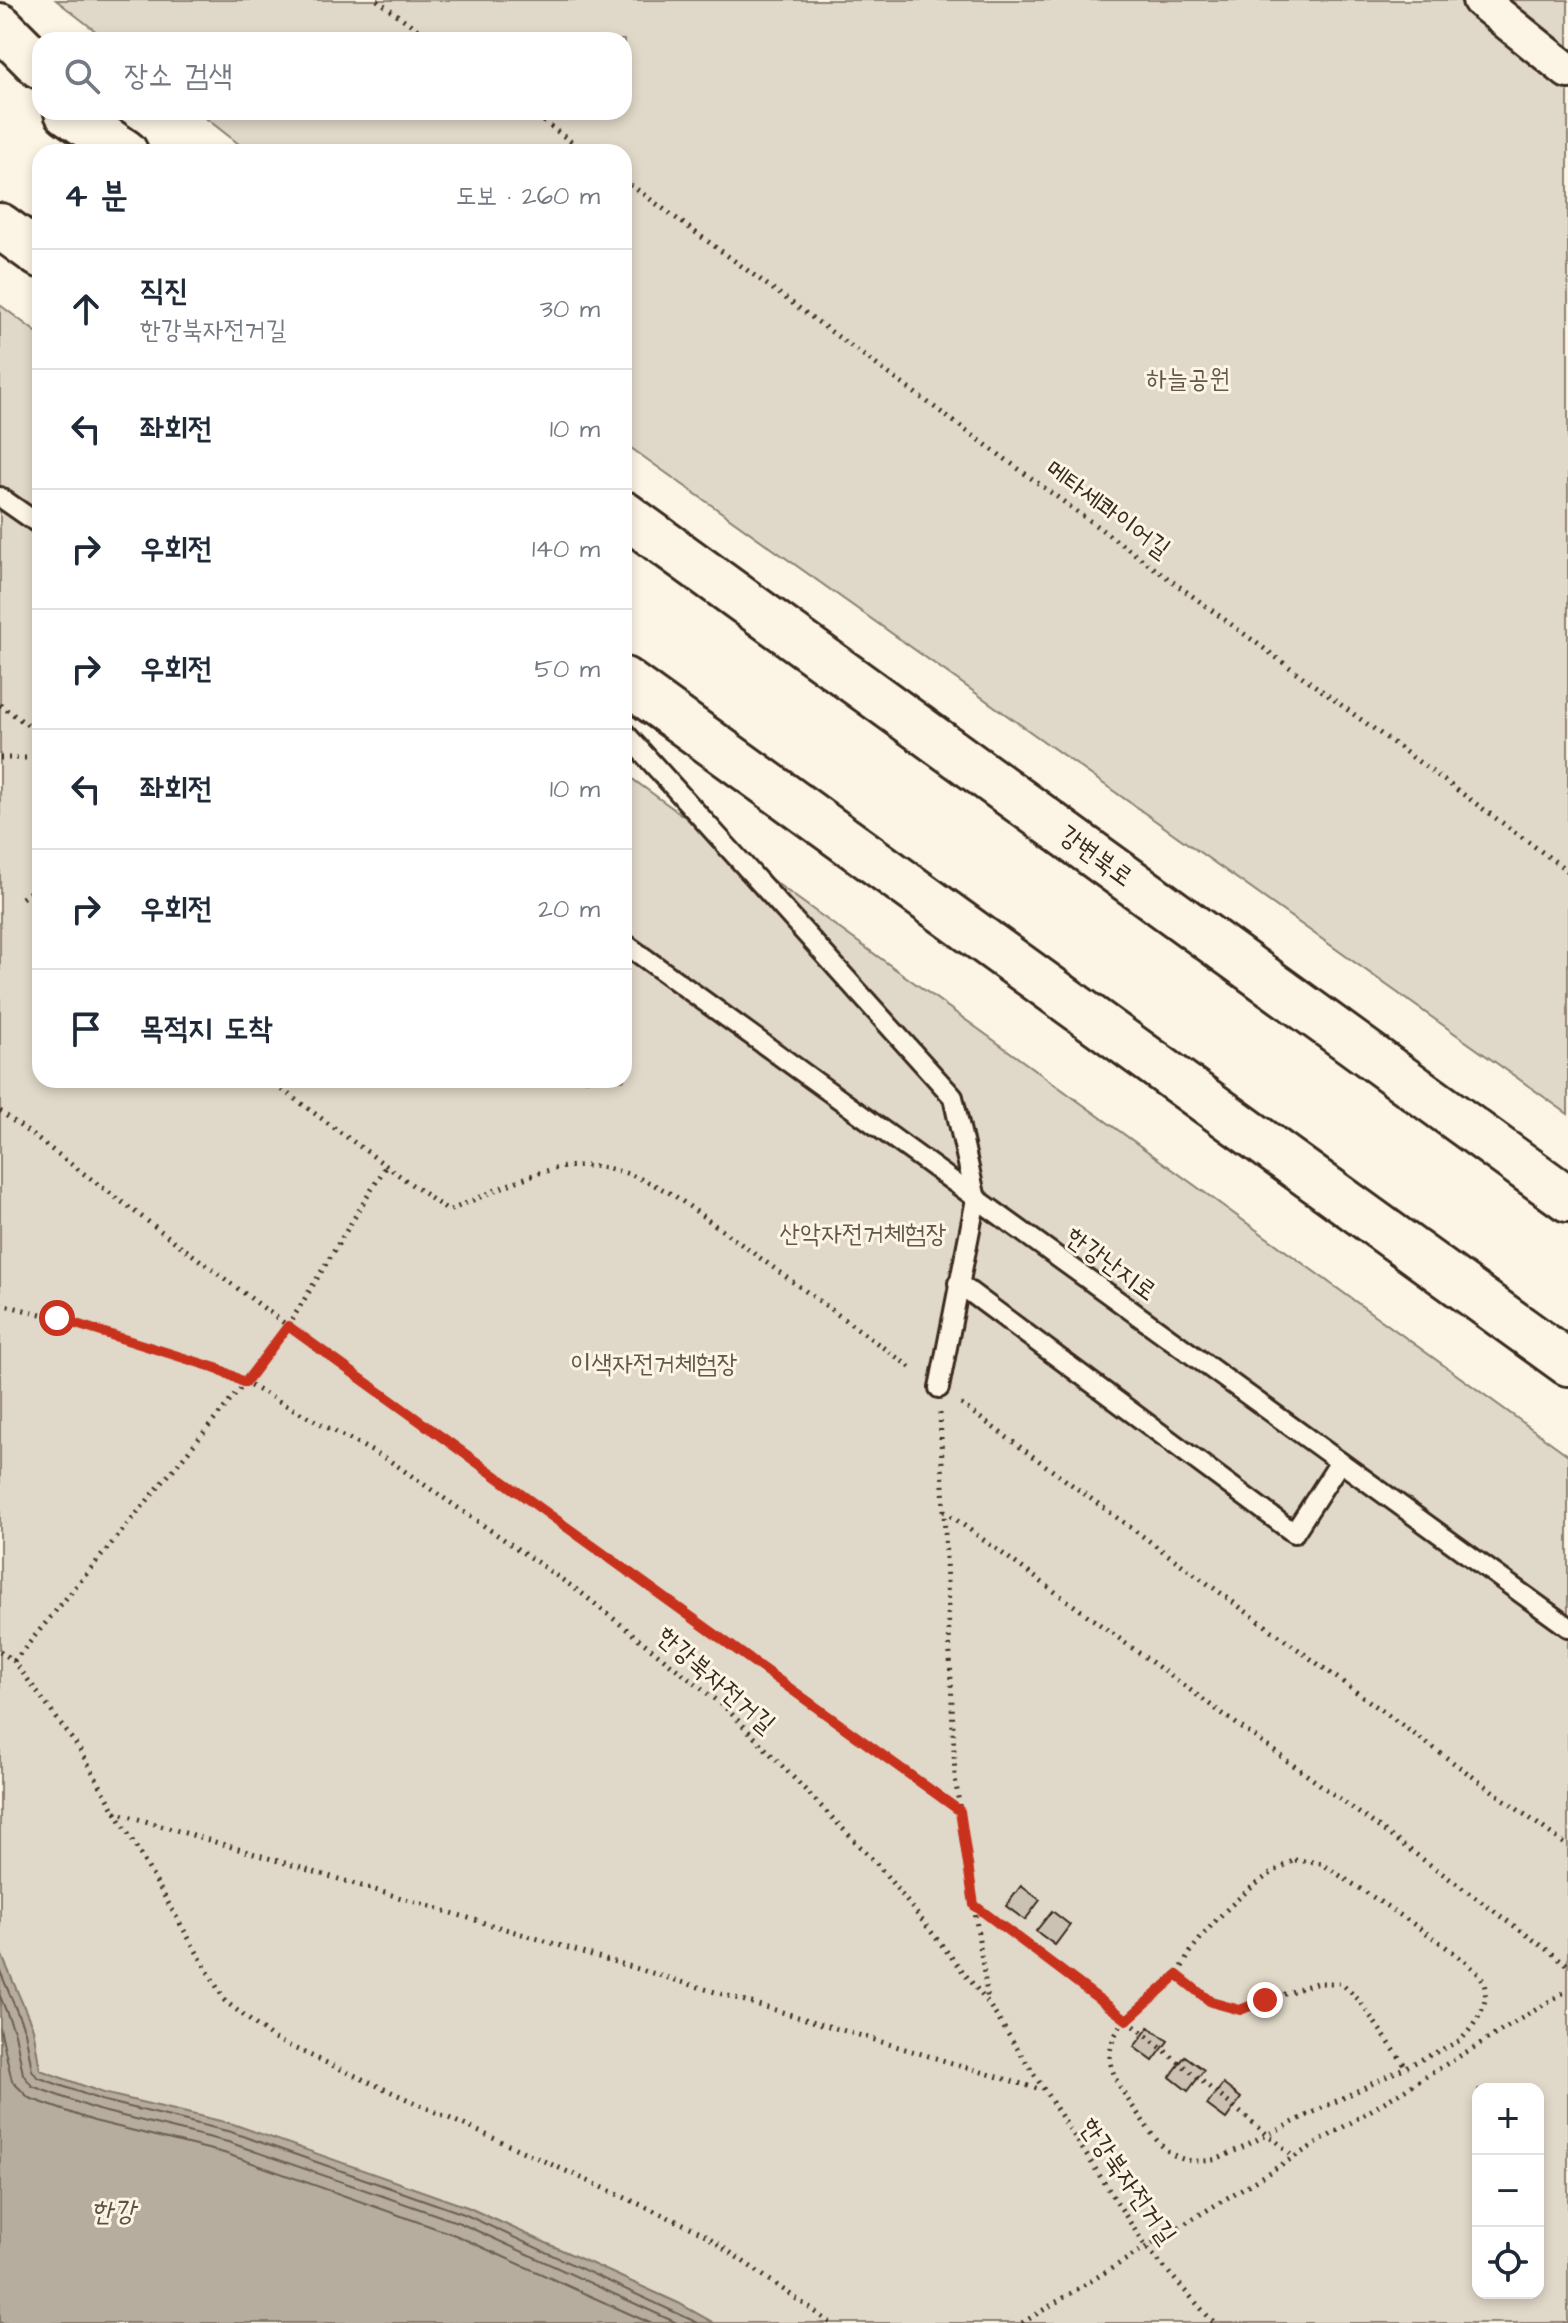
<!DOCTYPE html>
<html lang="ko">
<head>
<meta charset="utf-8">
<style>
	body { margin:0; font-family:"Architects Daughter","Poor Story",sans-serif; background:#f2f2f3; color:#1f2937 }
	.controls { position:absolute; right:24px; bottom:24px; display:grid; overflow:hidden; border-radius:16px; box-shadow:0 4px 12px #0003 }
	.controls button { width:72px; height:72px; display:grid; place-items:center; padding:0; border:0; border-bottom:2px solid #e0e1e3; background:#fff; color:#1f2937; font:40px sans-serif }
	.stop { position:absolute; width:24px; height:24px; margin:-18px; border:6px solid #c8321e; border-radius:50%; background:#fff }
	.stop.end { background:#c8321e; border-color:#fff; box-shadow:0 2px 8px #0008 }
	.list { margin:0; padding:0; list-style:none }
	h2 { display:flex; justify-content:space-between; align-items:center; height:104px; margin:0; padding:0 32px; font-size:34px }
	h2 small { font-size:26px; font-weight:400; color:#747a83 }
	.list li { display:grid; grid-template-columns:52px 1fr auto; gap:24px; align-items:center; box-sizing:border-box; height:120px; padding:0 32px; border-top:2px solid #e0e1e3 }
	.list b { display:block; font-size:30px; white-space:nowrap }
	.list p { margin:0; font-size:26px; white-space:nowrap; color:#747a83 }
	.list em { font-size:26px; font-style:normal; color:#747a83 }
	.icon { flex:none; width:44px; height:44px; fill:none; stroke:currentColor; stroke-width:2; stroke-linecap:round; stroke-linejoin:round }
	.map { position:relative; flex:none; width:1568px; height:2323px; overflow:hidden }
	.search { position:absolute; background:#fff; box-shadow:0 4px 12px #0003; left:32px; top:32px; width:600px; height:88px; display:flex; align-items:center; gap:20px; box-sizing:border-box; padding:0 28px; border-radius:24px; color:#747a83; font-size:30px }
	.panel { position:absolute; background:#fff; box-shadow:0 4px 12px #0003; left:32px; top:144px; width:600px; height:944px; border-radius:24px }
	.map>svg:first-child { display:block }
</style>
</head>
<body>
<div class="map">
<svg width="1568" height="2323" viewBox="0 0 1568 2323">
	<rect width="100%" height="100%" fill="#fcf5e5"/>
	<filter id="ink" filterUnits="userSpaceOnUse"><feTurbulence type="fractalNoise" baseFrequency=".0125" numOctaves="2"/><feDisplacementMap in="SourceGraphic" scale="16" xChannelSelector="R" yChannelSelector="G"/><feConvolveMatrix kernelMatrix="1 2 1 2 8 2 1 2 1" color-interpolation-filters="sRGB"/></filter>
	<g filter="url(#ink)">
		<g fill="#e0d8c8" stroke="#8e8173" stroke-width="2" fill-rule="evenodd">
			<path d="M 56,0 L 1568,0 L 1568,1114 L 624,443 L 624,152 L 249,152 L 198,112 L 624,112 L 624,40 L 107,40 Z"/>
			<path d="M 0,305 L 40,335 L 40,1080 L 624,1080 L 624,773 L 1568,1455 L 1568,2323 L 714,2323 L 678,2303 L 467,2207 L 103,2093 L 0,2056 ZM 1478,2089 L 1538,2089 L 1538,2293 L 1478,2293 Z"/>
		</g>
		<path fill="#b7ad9e" stroke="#85796b" stroke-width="2" d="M 0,1951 L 33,2028 L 40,2070 L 103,2093 L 233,2124 L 467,2207 L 678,2303 L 714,2323 L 0,2323 Z"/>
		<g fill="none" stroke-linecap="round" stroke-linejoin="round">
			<g stroke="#6d5e51" stroke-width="2">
				<path d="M 0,1971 L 25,2031 L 32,2070 L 37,2077 L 101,2100 L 231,2132 L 464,2214 L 698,2323"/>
				<path d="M 0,1996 L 15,2033 L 23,2074 L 32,2086 L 98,2110 L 228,2142 L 460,2223 L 677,2323"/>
				<path d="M 0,2028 L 12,2081 L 29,2098 L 94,2121 L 224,2153 L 455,2235 L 650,2323"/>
			</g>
		</g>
		<g fill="#ccc2b3" stroke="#3b2a1e" stroke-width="2">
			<path d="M 1021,1886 L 1040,1900 L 1025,1920 L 1006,1906 Z"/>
			<path d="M 1052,1911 L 1070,1925 L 1055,1945 L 1036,1931 Z"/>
			<path d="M 1149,2027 L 1168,2041 L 1153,2061 L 1134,2047 Z"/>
			<path d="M 1185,2056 L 1204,2070 L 1188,2091 L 1170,2077 Z"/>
			<path d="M 1223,2084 L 1241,2098 L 1226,2119 L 1207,2105 Z"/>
		</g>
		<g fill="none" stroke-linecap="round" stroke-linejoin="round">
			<defs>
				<g id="service">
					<path d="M 0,497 L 40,525"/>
					<path d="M 624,732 L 953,1097 L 976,1199 L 939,1388"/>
					<path d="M 624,943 L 1568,1627"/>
					<path d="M 958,1283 L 1294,1533 L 1340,1462"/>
				</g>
				<path id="minor" d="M 1480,0 L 1568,71"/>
				<g id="trunk">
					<path d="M 0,26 L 40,66"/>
					<path d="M 67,112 L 125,152"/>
					<path d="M 0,226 L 40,255"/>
					<path d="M 624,514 L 1568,1199"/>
					<path d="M 624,680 L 1568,1363"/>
				</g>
			</defs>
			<use href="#service" stroke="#3b2a1e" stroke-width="24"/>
			<use href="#minor" stroke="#3b2a1e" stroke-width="40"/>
			<use href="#trunk" stroke="#3b2a1e" stroke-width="50"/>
			<g stroke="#3b2a1e" stroke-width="5" stroke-dasharray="2 6" stroke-linecap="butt">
				<path d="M 377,0 L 432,40"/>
				<path d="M 531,112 L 585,152"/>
				<path d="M 624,180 L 1568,871"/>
				<path d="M 0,705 L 40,734"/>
				<path d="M 0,758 L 40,758"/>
				<path d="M 22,898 L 40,885"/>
				<path d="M 269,1080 L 448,1211 C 541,1172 578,1140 675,1196 L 914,1370"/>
				<path d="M 0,1111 L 288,1326 L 960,1811"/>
				<path d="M 0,1304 L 57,1318 L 219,1369 L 390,1461 L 580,1592 L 728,1710 L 878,1865 L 988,2003 L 1146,2247 L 1214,2323"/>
				<path d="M 961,1404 L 1568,1846"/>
				<path d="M 940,1413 L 955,1777 L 988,2001"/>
				<path d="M 944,1511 L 1568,1965"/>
				<path d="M 0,1651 L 14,1661 L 78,1747 L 225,2001 L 274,2039 L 701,2232 L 831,2323"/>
				<path d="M 14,1661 L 245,1383 L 288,1326 L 386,1166"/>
				<path d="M 115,1812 L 1042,2090"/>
				<path d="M 1295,1860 L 1321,1863 C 1347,1881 1473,1959 1482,1979 C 1493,2002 1475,2024 1461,2040 L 1218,2159 C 1182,2166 1167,2156 1147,2127 C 1134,2107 1111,2081 1110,2057 C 1110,2016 1157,2001 1178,1973 C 1184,1965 1188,1955 1194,1947 C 1219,1913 1257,1878 1295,1860 Z"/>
				<path d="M 975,1905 L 1127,2020 L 1295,2157"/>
				<path d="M 1177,1975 L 1211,2002 L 1240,2010 L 1316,1983 L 1341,1983 L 1359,2000 L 1406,2067"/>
				<path d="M 1022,2323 L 1568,1990"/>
			</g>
			<use href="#service" stroke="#fcf5e5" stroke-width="18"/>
			<use href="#minor" stroke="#fcf5e5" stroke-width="34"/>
			<use href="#trunk" stroke="#fcf5e5" stroke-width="44"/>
		</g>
	</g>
	<g fill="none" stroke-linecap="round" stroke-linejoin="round" filter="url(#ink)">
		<path stroke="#c8321e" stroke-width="10" d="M 57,1318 L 219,1369 L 245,1383 L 288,1326 L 960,1811 L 974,1905 L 1127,2020 L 1177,1975 L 1211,2002 L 1240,2010 L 1265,2000"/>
	</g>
	<g text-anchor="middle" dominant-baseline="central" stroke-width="6" stroke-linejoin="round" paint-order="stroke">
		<g font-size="26" fill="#645648" stroke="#fcf5e5">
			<text x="1188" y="379">하늘공원</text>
			<text x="863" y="1234">산악자전거체험장</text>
			<text x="654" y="1364">이색자전거체험장</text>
		</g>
		<g font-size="26" fill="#3b2a1e" stroke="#fcf5e5">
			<text transform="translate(1108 509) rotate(36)">메타세콰이어길</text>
			<text transform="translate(1096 856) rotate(36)">강변북로</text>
			<text transform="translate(1111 1264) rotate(36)">한강난지로</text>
			<text transform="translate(716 1680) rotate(41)">한강북자전거길</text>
			<text transform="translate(1128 2181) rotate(55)">한강북자전거길</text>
		</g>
		<g font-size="28" font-style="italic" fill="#605144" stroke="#fcf5e5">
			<text x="113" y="2211">한강</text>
		</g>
	</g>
</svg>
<div class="controls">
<button>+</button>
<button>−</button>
<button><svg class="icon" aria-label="locate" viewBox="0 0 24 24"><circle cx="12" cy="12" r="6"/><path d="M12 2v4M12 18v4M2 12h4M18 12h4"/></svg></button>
</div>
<div class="stop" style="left:57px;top:1318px"></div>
<div class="stop end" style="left:1265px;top:2000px"></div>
<div class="search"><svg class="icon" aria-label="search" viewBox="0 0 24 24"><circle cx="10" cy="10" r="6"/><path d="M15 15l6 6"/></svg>장소 검색</div>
<section class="panel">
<h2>4 분<small>도보 · 260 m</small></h2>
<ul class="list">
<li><svg class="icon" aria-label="ahead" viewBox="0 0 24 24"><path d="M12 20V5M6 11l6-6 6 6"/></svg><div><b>직진</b><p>한강북자전거길</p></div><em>30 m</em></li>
<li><svg class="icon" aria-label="left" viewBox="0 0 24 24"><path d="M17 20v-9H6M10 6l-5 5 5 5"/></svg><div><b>좌회전</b></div><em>10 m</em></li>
<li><svg class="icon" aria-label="right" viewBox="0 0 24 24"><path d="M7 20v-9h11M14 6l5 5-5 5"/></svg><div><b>우회전</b></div><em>140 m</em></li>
<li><svg class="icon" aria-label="right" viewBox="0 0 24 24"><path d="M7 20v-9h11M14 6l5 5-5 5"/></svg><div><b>우회전</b></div><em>50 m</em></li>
<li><svg class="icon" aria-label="left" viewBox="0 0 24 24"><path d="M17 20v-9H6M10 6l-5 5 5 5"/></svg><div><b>좌회전</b></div><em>10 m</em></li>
<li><svg class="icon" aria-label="right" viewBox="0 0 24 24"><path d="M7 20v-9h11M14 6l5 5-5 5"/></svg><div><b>우회전</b></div><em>20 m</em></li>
<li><svg class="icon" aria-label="arrive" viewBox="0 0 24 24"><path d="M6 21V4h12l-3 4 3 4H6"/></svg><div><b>목적지 도착</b></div></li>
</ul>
</section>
</div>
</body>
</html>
